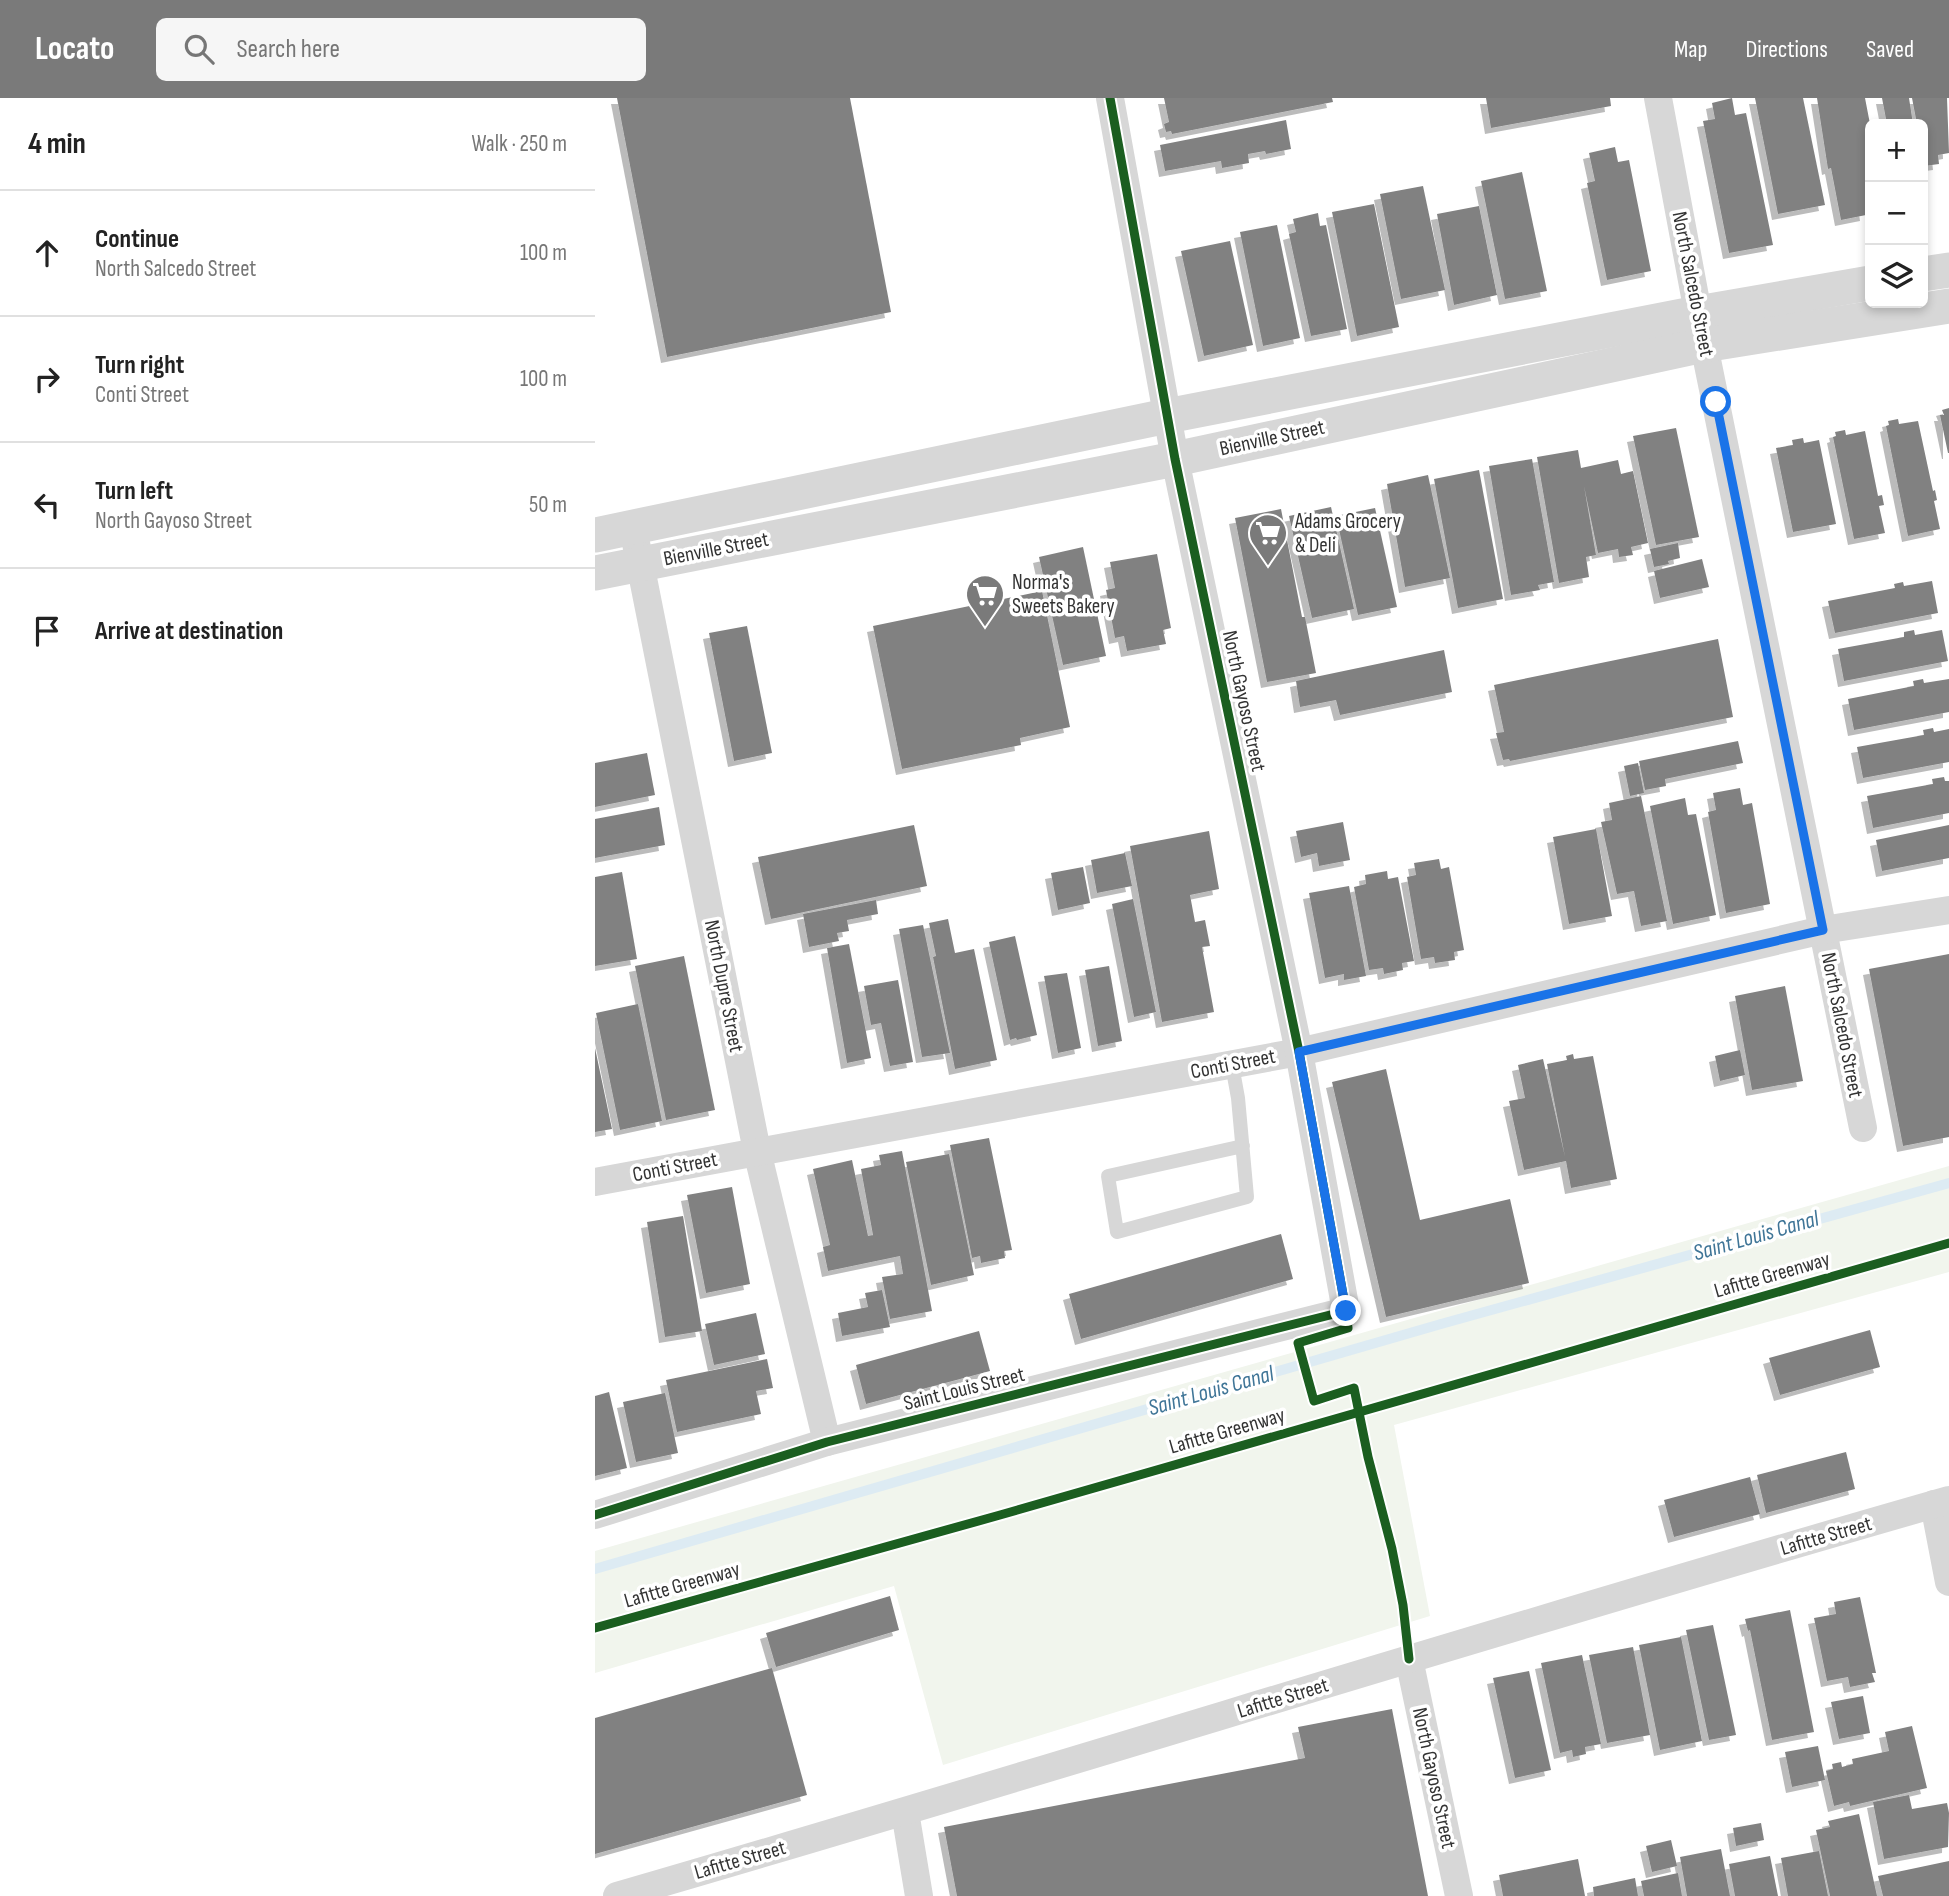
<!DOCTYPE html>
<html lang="en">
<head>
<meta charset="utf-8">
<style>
	body { margin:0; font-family:"Sofia Sans Condensed",sans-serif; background:#f6f6f6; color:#222 }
	.controls { position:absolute; right:21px; top:21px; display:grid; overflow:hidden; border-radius:10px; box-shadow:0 4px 10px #0003 }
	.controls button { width:63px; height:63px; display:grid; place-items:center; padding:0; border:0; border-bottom:2px solid #e0e0e0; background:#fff; color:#222; font:35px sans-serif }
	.stop { position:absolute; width:21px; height:21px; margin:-16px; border:5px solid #1a73e8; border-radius:50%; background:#fff }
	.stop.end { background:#1a73e8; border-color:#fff; box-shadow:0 2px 7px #0008 }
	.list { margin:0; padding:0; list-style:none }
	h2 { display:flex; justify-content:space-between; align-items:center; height:91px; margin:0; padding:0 28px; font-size:30px }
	h2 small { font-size:23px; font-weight:400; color:#767676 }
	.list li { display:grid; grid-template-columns:46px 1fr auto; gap:21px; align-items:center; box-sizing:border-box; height:126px; padding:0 28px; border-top:2px solid #e0e0e0 }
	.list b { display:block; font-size:26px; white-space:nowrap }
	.list p { margin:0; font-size:23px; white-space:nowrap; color:#767676 }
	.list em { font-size:23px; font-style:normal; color:#767676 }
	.icon { flex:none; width:38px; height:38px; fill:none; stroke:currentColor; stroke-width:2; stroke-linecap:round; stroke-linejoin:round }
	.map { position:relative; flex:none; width:1354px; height:1798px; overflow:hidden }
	header { display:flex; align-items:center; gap:42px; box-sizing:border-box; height:98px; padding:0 35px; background:#7a7a7a; color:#fff }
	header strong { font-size:33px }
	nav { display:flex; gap:38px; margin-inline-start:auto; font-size:24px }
	.search { width:490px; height:63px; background:#f6f6f6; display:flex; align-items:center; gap:18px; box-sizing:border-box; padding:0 24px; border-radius:10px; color:#767676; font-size:26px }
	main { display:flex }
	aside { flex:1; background:#fff }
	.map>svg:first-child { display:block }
</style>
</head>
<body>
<header>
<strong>Locato</strong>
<div class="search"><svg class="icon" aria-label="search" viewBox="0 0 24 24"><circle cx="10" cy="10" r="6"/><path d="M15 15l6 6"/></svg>Search here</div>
<nav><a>Map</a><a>Directions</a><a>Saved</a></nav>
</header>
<main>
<aside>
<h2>4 min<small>Walk · 250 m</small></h2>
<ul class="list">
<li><svg class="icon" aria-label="ahead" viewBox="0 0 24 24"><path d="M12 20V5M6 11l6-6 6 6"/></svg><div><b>Continue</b><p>North Salcedo Street</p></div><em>100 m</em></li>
<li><svg class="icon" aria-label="right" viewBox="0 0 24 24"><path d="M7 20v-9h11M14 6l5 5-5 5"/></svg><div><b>Turn right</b><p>Conti Street</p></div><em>100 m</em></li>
<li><svg class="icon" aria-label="left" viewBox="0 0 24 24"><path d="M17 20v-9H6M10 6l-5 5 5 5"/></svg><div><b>Turn left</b><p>North Gayoso Street</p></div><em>50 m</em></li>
<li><svg class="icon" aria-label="arrive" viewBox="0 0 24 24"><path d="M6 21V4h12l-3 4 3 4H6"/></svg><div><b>Arrive at destination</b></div></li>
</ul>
</aside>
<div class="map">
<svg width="1354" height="1798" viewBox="0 0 1354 1798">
	<defs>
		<filter id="shadow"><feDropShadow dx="-6" dy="6" stdDeviation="0" flood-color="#0004"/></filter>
	</defs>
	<rect width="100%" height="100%" fill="#fff"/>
	<path fill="#f1f5ed" d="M 1354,1068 L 1354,1174 L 799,1327 L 835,1518 L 348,1667 L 299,1488 L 0,1575 L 0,1453 Z"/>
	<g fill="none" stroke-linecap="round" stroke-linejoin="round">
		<path stroke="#ddebf3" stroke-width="10" d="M 0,1471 L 846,1226 L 1354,1085"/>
	</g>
	<g fill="#818181" filter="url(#shadow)">
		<path d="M 22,0 L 255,0 L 296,214 L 72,259 Z"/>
		<path d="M 569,0 L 737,0 L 738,4 L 577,36 L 576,33 L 571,34 L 569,26 L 574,24 Z"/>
		<path d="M 891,0 L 1015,0 L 1016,8 L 896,30 Z"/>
		<path d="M 1137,0 L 1140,17 L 1151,15 L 1178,147 L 1134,155 L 1108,23 L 1120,21 L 1117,5 Z"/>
		<path d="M 1160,0 L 1208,0 L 1230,107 L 1183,116 Z"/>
		<path d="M 1222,0 L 1270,0 L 1275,26 L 1275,110 L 1270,110 L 1271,117 L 1246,122 L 1236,70 L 1233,71 Z"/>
		<path d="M 1287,0 L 1314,0 L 1318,26 L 1292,26 Z"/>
		<path d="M 1317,0 L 1352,0 L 1354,55 L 1343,57 L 1344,66 L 1329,68 L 1328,26 L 1322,26 Z"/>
		<path d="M 691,22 L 696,51 L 671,56 L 670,53 L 653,56 L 654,65 L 627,70 L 626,63 L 570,73 L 565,47 Z"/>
		<path d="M 1020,49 L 1023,64 L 1034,62 L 1056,173 L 1012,182 L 992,85 L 1000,83 L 994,55 Z"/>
		<path d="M 927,74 L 952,193 L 910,201 L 886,83 Z"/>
		<path d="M 828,88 L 850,192 L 806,201 L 785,96 Z"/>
		<path d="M 779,106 L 804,229 L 762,238 L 737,114 Z"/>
		<path d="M 884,108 L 902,197 L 859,207 L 842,116 Z"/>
		<path d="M 723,115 L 725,128 L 731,127 L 752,231 L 716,238 L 694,136 L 701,134 L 698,121 Z"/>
		<path d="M 682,127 L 705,240 L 668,248 L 645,134 Z"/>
		<path d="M 635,143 L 658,247 L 609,258 L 586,153 Z"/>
		<path d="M 1354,310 L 1354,355 L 1353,355 L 1345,317 L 1349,317 L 1347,312 Z"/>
		<path d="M 1303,321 L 1304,326 L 1323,323 L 1338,393 L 1340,392 L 1342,402 L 1339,403 L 1345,431 L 1313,438 L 1291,328 L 1294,327 L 1293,323 Z"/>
		<path d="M 1081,330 L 1104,439 L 1061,447 L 1038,338 Z"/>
		<path d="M 1250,332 L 1251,337 L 1270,333 L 1283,398 L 1287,397 L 1289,407 L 1284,408 L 1290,435 L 1259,441 L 1238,339 L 1241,338 L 1240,334 Z"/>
		<path d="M 1208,340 L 1209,345 L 1224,342 L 1241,426 L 1198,434 L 1181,350 L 1198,347 L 1197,342 Z"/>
		<path d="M 983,352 L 986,370 L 1023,362 L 1026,376 L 1038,373 L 1053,445 L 1036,449 L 1038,457 L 1024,459 L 1023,451 L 1003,455 L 989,388 L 1001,457 L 991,459 L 994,479 L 964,485 L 942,359 Z"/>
		<path d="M 937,361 L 959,484 L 943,487 L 945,492 L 916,497 L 894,368 Z"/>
		<path d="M 884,372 L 908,501 L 863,510 L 839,381 Z"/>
		<path d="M 833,377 L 855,480 L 810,489 L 792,386 Z"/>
		<path d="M 736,409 L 759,511 L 717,520 L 694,418 Z"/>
		<path d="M 780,410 L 802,509 L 763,517 L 741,418 Z"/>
		<path d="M 686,411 L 707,519 L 710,519 L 721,575 L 672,584 L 640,420 Z"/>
		<path d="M 1083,445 L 1085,460 L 1073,463 L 1074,466 L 1059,469 L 1055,451 Z"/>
		<path d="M 488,449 L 511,558 L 468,567 L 444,459 Z"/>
		<path d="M 562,456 L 576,530 L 568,532 L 571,546 L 532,553 L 529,538 L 520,540 L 511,492 L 520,490 L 515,464 Z"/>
		<path d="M 1107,461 L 1114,489 L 1065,500 L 1059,473 Z"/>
		<path d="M 1337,483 L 1343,515 L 1240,535 L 1233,503 L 1300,490 L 1299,486 L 1308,484 L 1309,488 Z"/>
		<path d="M 447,493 L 475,629 L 425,640 L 426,647 L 307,671 L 278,528 Z"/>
		<path d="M 152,528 L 177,655 L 139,663 L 114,535 Z"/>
		<path d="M 1319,532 L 1320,537 L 1347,532 L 1353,563 L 1249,583 L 1243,551 L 1309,539 L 1309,534 Z"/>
		<path d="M 1123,541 L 1138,619 L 915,663 L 914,661 L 908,662 L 901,635 L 909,634 L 899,587 Z"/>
		<path d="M 849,552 L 857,594 L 745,617 L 741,602 L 705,609 L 701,583 Z"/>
		<path d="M 1328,581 L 1329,585 L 1354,581 L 1354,614 L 1259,632 L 1253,601 L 1319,588 L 1318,583 Z"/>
		<path d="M 1338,630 L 1339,634 L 1354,631 L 1354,664 L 1268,680 L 1262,649 L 1329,637 L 1328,632 Z"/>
		<path d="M 1143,643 L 1148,665 L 1070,681 L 1071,688 L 1050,692 L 1044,663 Z"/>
		<path d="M 52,655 L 60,697 L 0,709 L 0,665 Z"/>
		<path d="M 1043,665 L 1049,695 L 1035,698 L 1029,668 Z"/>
		<path d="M 1349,679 L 1350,683 L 1354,683 L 1354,715 L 1278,730 L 1272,698 L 1338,686 L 1337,681 Z"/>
		<path d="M 1145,690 L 1148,707 L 1157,705 L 1175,806 L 1131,815 L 1113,714 L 1121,712 L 1118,695 Z"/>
		<path d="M 1046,698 L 1072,823 L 1046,828 L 1039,793 L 1022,796 L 1006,724 L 1017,722 L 1014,705 Z"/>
		<path d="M 1090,700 L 1093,717 L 1101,716 L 1121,817 L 1078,826 L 1055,708 Z"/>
		<path d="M 64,709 L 70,747 L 0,760 L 0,721 Z"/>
		<path d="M 748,724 L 755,762 L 724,768 L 722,755 L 706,759 L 701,733 Z"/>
		<path d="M 319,727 L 332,788 L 176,821 L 163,759 Z"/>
		<path d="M 1354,727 L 1354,760 L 1287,773 L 1281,742 Z"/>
		<path d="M 1001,731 L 1017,818 L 974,826 L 958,739 Z"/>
		<path d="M 614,733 L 624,791 L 595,797 L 600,824 L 610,822 L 615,848 L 607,849 L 619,914 L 567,924 L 535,748 Z"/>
		<path d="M 530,755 L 537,788 L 502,795 L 496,762 Z"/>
		<path d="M 844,761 L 846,771 L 854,769 L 869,852 L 859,854 L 860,862 L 840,865 L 839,859 L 826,861 L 812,779 L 821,777 L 819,765 Z"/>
		<path d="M 488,769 L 495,805 L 463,812 L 456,775 Z"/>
		<path d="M 792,773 L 793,781 L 803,779 L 819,863 L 807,865 L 808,872 L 789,876 L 788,870 L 774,872 L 759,789 L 771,786 L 770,777 Z"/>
		<path d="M 27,774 L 42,861 L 0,868 L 0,779 Z"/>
		<path d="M 754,788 L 771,878 L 749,882 L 749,876 L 730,880 L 714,795 Z"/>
		<path d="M 538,801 L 561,914 L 539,919 L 517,806 Z"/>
		<path d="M 281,802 L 283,816 L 252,822 L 254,833 L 242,835 L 244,843 L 214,849 L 208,816 Z"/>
		<path d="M 353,821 L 360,855 L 379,851 L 402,962 L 360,971 L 338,859 L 341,858 L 334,825 Z"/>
		<path d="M 328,827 L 355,955 L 327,959 L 304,831 Z"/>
		<path d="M 420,838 L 442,937 L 422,942 L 421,940 L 415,942 L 394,844 Z"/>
		<path d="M 254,846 L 276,960 L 252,965 L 232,850 Z"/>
		<path d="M 1354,856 L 1354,1039 L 1308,1048 L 1274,871 Z"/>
		<path d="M 89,858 L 120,1012 L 71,1022 L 40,868 Z"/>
		<path d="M 514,868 L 527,943 L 503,948 L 490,872 Z"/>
		<path d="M 472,875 L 486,950 L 463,955 L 449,878 Z"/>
		<path d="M 303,882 L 318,964 L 295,968 L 286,925 L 276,927 L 269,888 Z"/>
		<path d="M 1190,888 L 1208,983 L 1157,992 L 1140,898 Z"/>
		<path d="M 43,906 L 67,1023 L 25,1032 L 1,915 Z"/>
		<path d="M 0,950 L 17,1031 L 0,1034 Z"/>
		<path d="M 1145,952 L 1150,977 L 1125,983 L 1120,958 Z"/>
		<path d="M 978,956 L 979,961 L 998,958 L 1022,1081 L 976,1090 L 971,1063 L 929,1072 L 914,1003 L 930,1000 L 923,967 L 948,961 L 970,1059 L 952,966 L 972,962 L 971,958 Z"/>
		<path d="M 791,971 L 825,1122 L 915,1101 L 934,1185 L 791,1219 L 737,984 Z"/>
		<path d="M 394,1040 L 417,1152 L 409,1153 L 410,1160 L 386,1165 L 385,1158 L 377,1160 L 355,1047 Z"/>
		<path d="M 307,1053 L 337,1213 L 295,1221 L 287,1179 L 308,1176 L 305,1158 L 233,1173 L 228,1149 L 235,1147 L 218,1071 L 257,1062 L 273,1138 L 278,1137 L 280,1148 L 266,1071 L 286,1067 L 284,1057 Z"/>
		<path d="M 354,1056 L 379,1177 L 336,1187 L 311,1064 Z"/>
		<path d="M 137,1089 L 155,1186 L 111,1195 L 92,1097 Z"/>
		<path d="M 88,1118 L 107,1233 L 70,1239 L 52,1124 Z"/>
		<path d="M 686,1136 L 698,1181 L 486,1241 L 474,1196 Z"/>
		<path d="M 287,1192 L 295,1229 L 247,1238 L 243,1215 L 273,1209 L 270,1195 Z"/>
		<path d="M 161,1215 L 170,1256 L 119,1267 L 110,1226 Z"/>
		<path d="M 1275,1232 L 1285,1269 L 1185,1297 L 1174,1260 Z"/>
		<path d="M 384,1233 L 395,1273 L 271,1306 L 261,1267 Z"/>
		<path d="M 172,1261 L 178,1290 L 161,1293 L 166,1316 L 82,1334 L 71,1282 Z"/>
		<path d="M 14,1294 L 32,1370 L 0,1378 L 0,1298 Z"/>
		<path d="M 70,1295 L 83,1355 L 41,1364 L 28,1304 Z"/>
		<path d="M 1251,1354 L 1260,1391 L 1171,1415 L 1162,1377 Z"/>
		<path d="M 1155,1379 L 1165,1416 L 1079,1439 L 1069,1402 Z"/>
		<path d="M 295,1498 L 304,1532 L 181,1569 L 171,1535 Z"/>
		<path d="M 1265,1499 L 1281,1575 L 1277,1575 L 1280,1584 L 1255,1589 L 1253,1579 L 1232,1583 L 1219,1520 L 1241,1516 L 1239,1504 Z"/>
		<path d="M 1195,1512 L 1219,1634 L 1177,1642 L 1155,1532 L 1153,1533 L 1150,1521 Z"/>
		<path d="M 1118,1527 L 1141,1637 L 1114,1642 L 1091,1532 Z"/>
		<path d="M 1086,1539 L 1107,1643 L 1065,1652 L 1044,1547 Z"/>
		<path d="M 1038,1549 L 1055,1637 L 1012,1645 L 994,1557 Z"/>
		<path d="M 987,1557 L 1006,1646 L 990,1649 L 991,1656 L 978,1659 L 977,1652 L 965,1655 L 946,1565 Z"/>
		<path d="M 177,1570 L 212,1697 L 0,1756 L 0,1620 Z"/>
		<path d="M 934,1573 L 956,1672 L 920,1680 L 898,1580 Z"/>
		<path d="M 1268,1598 L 1275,1635 L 1244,1641 L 1236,1604 Z"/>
		<path d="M 797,1611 L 833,1798 L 362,1798 L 349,1729 L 710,1660 L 703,1629 Z"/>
		<path d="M 1317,1628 L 1332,1690 L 1255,1708 L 1254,1704 L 1239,1708 L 1231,1673 L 1238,1671 L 1237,1666 L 1246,1664 L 1247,1669 L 1258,1666 L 1257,1661 L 1294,1653 L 1290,1634 Z"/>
		<path d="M 1223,1648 L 1230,1682 L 1197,1689 L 1190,1654 Z"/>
		<path d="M 1314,1697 L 1317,1711 L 1352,1705 L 1354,1715 L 1353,1749 L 1289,1761 L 1278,1704 Z"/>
		<path d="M 1264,1716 L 1282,1798 L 1235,1798 L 1221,1732 L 1235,1729 L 1233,1723 Z"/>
		<path d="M 1166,1725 L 1169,1742 L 1141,1748 L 1138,1730 Z"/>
		<path d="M 1076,1742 L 1082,1768 L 1057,1774 L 1051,1748 Z"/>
		<path d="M 1126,1751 L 1135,1798 L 1092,1798 L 1085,1759 Z"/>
		<path d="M 1224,1753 L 1233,1798 L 1193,1798 L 1186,1760 Z"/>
		<path d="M 1175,1758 L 1183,1798 L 1140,1798 L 1134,1766 Z"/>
		<path d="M 983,1761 L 990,1798 L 908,1798 L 904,1777 Z"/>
		<path d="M 1354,1763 L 1354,1798 L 1288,1798 L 1283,1778 Z"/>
		<path d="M 1083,1775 L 1087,1798 L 1049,1798 L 1046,1783 Z"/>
		<path d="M 1040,1780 L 1043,1798 L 999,1798 L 998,1789 Z"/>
	</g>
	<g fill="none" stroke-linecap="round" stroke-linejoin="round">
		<path stroke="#d7d7d7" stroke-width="14" d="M 637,967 L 643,1000 L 652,1099 L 522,1134 L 513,1078 L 648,1048"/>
		<g stroke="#d7d7d7" stroke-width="28">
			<path d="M 1063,0 L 1109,247 L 1268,1030"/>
			<path d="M 38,430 L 162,1053 L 232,1344"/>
			<path d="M 0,1084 L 704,954 L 1228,832 L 1354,812"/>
			<path d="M 1339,1406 L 1354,1484"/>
			<path d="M 0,1417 L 232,1344 L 751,1213 L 704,954 L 580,361 L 515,0"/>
			<path d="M 814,1561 L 864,1798"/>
			<path d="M 310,1714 L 324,1798"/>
			<path d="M 22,1798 C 467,1669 908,1529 1354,1402"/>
		</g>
		<g stroke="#d7d7d7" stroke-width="35">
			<path d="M 1328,176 L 1354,172"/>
			<path d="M 0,437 L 572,318 L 1103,215 L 1275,185"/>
			<path d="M 0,475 L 580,361 L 1109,247 L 1354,208"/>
		</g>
		<defs>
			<g id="cycleway">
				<path d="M 515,0 L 580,361 L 704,954 L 751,1213 L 753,1230 L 703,1245 L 719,1303 L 759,1290 L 773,1359 L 797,1451 L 808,1507 L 814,1561"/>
				<path d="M 0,1417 L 232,1344 L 751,1213"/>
				<path d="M 0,1530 L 405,1417 L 1354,1145"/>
			</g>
		</defs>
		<use href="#cycleway" stroke="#fff" stroke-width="13"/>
		<use href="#cycleway" stroke="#1b5e20" stroke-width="9"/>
	</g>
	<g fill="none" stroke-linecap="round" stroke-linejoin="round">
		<path stroke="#1a73e8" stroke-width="9" d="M 751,1213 L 704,954 L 1228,832 L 1121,304"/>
	</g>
	<defs>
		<symbol id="supermarket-pin" viewBox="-11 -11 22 30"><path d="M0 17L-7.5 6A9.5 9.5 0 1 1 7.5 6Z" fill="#7a7a7a" stroke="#fff"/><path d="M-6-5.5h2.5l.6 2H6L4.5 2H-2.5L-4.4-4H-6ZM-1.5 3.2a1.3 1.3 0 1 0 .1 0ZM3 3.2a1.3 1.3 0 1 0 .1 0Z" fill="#fff"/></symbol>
	</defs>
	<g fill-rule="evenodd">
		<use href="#supermarket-pin" x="651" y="413" width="44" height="60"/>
		<use href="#supermarket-pin" x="368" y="474" width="44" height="60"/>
	</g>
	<g text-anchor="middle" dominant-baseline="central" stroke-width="7" stroke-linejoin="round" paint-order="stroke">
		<g font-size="21" fill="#333" stroke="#fff">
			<text transform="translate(1098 186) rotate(79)">North Salcedo Street</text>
			<text transform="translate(677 340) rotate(-12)">Bienville Street</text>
			<text transform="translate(121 451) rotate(-11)">Bienville Street</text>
			<text transform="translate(649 603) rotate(78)">North Gayoso Street</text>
			<text transform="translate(129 888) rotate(79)">North Dupre Street</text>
			<text transform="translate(1247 927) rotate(79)">North Salcedo Street</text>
			<text transform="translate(638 966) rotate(-11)">Conti Street</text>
			<text transform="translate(80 1069) rotate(-11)">Conti Street</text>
			<text transform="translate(1177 1177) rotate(-16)">Lafitte Greenway</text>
			<text transform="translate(369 1291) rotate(-14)">Saint Louis Street</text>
			<text transform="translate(632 1333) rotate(-16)">Lafitte Greenway</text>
			<text transform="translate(1231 1438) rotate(-16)">Lafitte Street</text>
			<text transform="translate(87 1487) rotate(-16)">Lafitte Greenway</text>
			<text transform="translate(688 1600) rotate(-17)">Lafitte Street</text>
			<text transform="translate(839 1680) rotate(78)">North Gayoso Street</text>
			<text transform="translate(145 1762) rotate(-16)">Lafitte Street</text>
		</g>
		<g font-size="21" fill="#333" stroke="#fff" text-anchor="start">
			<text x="700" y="423">Adams Grocery<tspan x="700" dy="24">&amp; Deli</tspan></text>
			<text x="417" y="484">Norma's<tspan x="417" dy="24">Sweets Bakery</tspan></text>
		</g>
		<g font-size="23" font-style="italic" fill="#3f7597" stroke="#fff">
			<text transform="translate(1161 1138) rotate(-16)">Saint Louis Canal</text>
			<text transform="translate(616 1293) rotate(-16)">Saint Louis Canal</text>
		</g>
	</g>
</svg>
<div class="controls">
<button>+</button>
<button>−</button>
<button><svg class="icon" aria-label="layers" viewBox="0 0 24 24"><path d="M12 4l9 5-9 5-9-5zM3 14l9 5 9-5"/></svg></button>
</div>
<div class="stop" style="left:1121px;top:304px"></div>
<div class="stop end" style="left:751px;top:1213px"></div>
</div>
</main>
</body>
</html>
